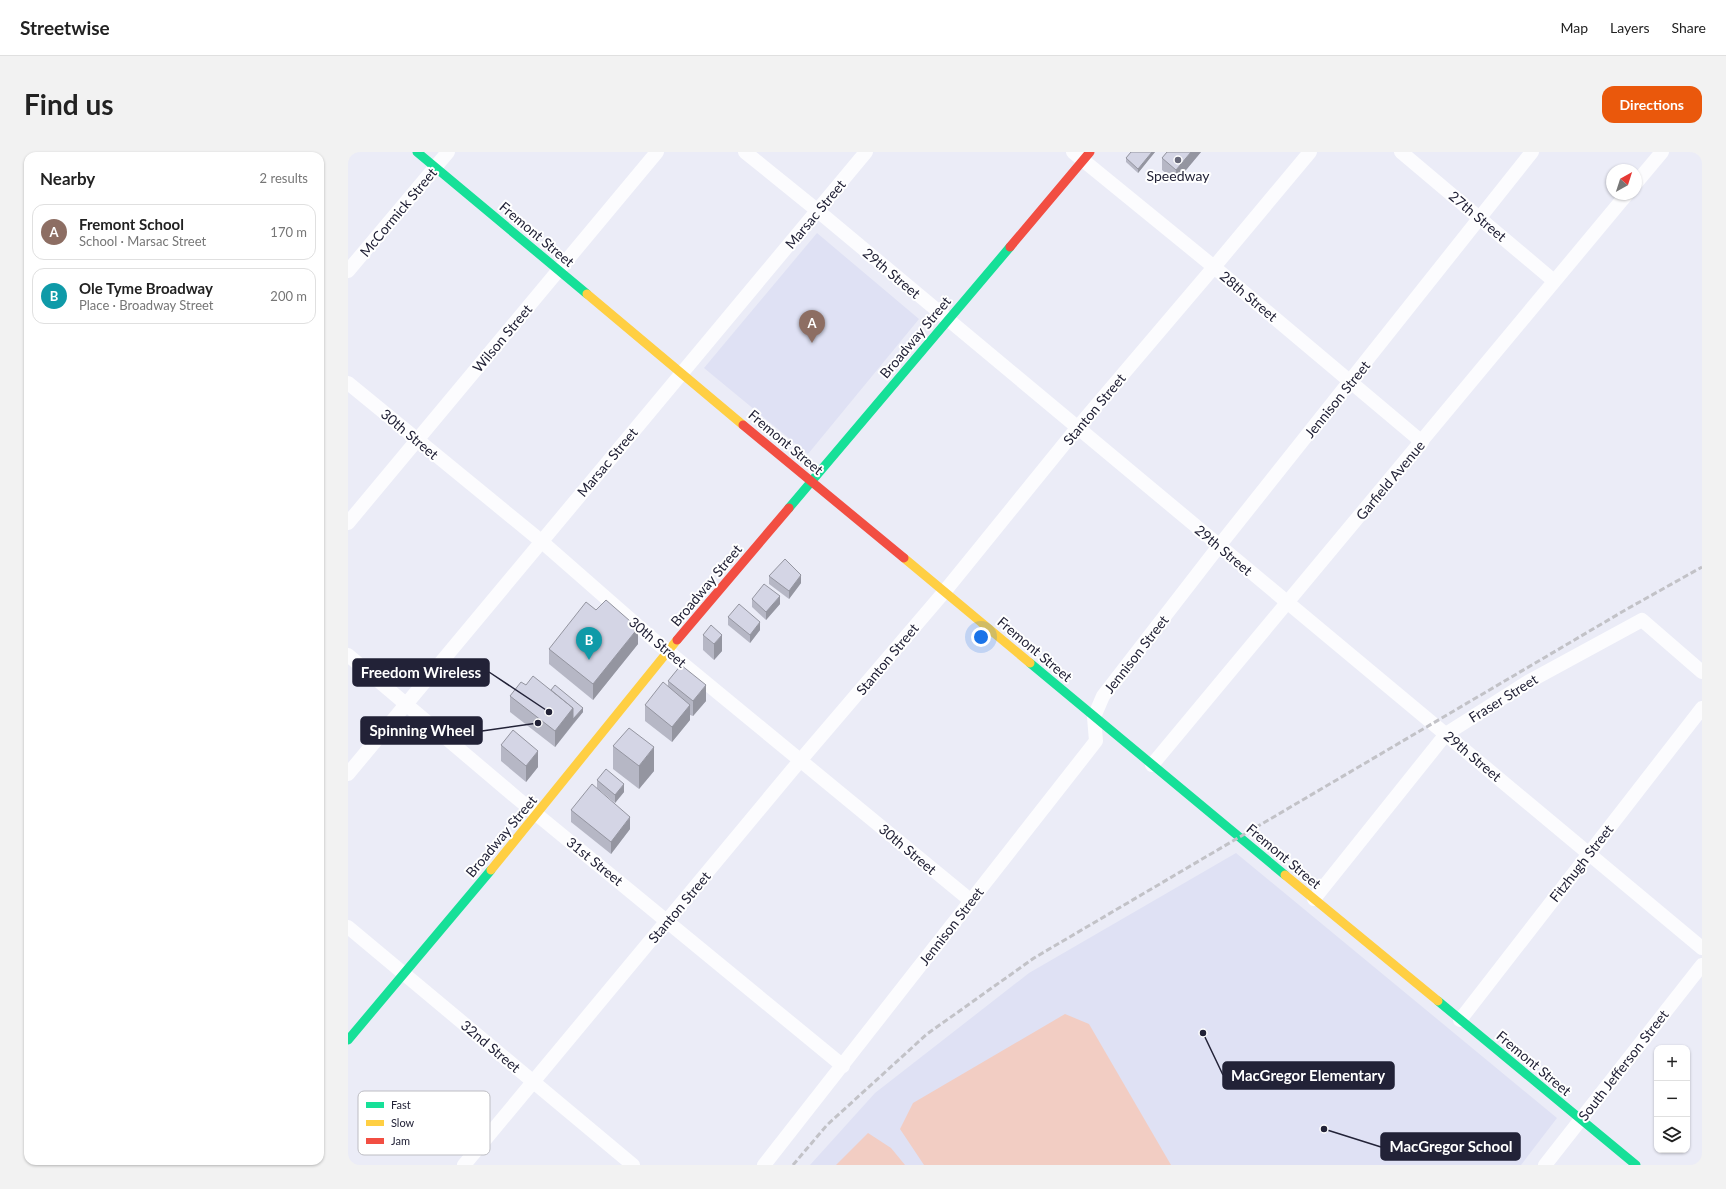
<!DOCTYPE html>
<html lang="en">
<head>
<meta charset="utf-8">
<style>
	body { margin:0; font-family:Lato,sans-serif; background:#f2f2f2; color:#222 }
	.controls { position:absolute; right:12px; bottom:12px; display:grid; overflow:hidden; border-radius:8px; box-shadow:0 1px 3px #0004 }
	.controls button { width:36px; height:36px; display:grid; place-items:center; padding:0; border:0; border-bottom:1px solid #e0e0e0; background:#fff; color:#222; font:20px sans-serif }
	.compass { position:absolute; left:1258px; top:12px; width:36px; height:36px; border-radius:50%; background:#fff; box-shadow:0 1px 3px #0004; rotate:39deg }
	.you { position:absolute; left:633px; top:485px; width:14px; height:14px; margin:-10px; border:3px solid #fff; border-radius:50%; background:#1a73e8; box-shadow:0 0 0 6px #1a73e833 }
	.badge { display:grid; place-items:center; width:26px; height:26px; border-radius:50%; background:#ea580c; color:#fff; font-size:13px; font-weight:700 }
	.pin { position:absolute; translate:-50% -33px; filter:drop-shadow(0 1px 2px #0008) }
	.pin::after { content:''; position:absolute; top:21px; width:14px; height:12px; background:inherit; clip-path:polygon(0 0,100% 0,50% 100%) }
	.list { margin:0; padding:0; list-style:none }
	h2 { display:flex; justify-content:space-between; align-items:center; height:52px; margin:0; padding:0 16px; font-size:17px }
	h2 small { font-size:13px; font-weight:400; color:#767676 }
	.list li { display:grid; grid-template-columns:26px 1fr auto; gap:12px; align-items:center; box-sizing:border-box; height:56px; margin:0 8px 8px; padding:0 8px; border:1px solid #e0e0e0; border-radius:12px }
	.list b { display:block; font-size:15px; white-space:nowrap }
	.list p { margin:0; font-size:13px; white-space:nowrap; color:#767676 }
	.list em { font-size:13px; font-style:normal; color:#767676 }
	.icon { flex:none; width:22px; height:22px; fill:none; stroke:currentColor; stroke-width:2; stroke-linecap:round; stroke-linejoin:round }
	.map { position:relative; flex:none; width:1354px; height:1013px; overflow:hidden; border-radius:12px }
	header { display:flex; align-items:center; gap:24px; box-sizing:border-box; height:56px; padding:0 20px; background:#fff; border-bottom:1px solid #e0e0e0 }
	header strong { font-size:19px }
	nav { display:flex; gap:22px; margin-inline-start:auto; font-size:14px }
	.intro { display:flex; align-items:center; justify-content:space-between; box-sizing:border-box; height:96px; padding:0 24px }
	h1 { margin:0; font-size:28px }
	.button { padding:10px 18px; border-radius:12px; background:#ea580c; color:#fff; font-size:14px; font-weight:700 }
	main { display:flex; gap:24px; padding:0 24px }
	aside { flex:1; background:#fff; border-radius:12px; box-shadow:0 1px 3px #0004 }
	.map>svg:first-child { display:block }
</style>
</head>
<body>
<header>
<strong>Streetwise</strong>
<nav><a>Map</a><a>Layers</a><a>Share</a></nav>
</header>
<div class="intro"><h1>Find us</h1><a class="button">Directions</a></div>
<main>
<aside>
<h2>Nearby<small>2 results</small></h2>
<ul class="list">
<li><span class="badge" style="background:#8d6e63">A</span><div><b>Fremont School</b><p>School · Marsac Street</p></div><em>170 m</em></li>
<li><span class="badge" style="background:#0f9aa8">B</span><div><b>Ole Tyme Broadway</b><p>Place · Broadway Street</p></div><em>200 m</em></li>
</ul>
</aside>
<div class="map">
<svg width="1354" height="1013" viewBox="0 0 1354 1013">
	<rect width="100%" height="100%" fill="#ebecf7"/>
	<g fill="#dfe1f4">
		<path d="M 469,81 L 571,167 L 460,302 L 356,216 Z"/>
		<path d="M 888,701 L 1209,966 L 1173,1013 L 462,1013 L 527,941 L 681,821 Z"/>
	</g>
	<g fill="#f2cdc3">
		<path d="M 717,862 L 741,872 L 823,1013 L 576,1013 L 552,977 L 565,951 Z"/>
		<path d="M 520,981 L 543,996 L 557,1013 L 488,1013 Z"/>
	</g>
	<g fill="none" stroke-linecap="round" stroke-linejoin="round">
		<g stroke="#fcfcfe" stroke-width="14">
			<path d="M 397,0 L 470,59 L 1354,796"/>
			<path d="M 725,0 L 866,115 L 1074,290"/>
			<path d="M 1053,0 L 1206,129"/>
			<path d="M 1288,31 L 1314,0"/>
			<path d="M 0,119 L 100,0"/>
			<path d="M 0,231 L 193,389 L 306,488 L 622,748"/>
			<path d="M 0,371 L 309,0"/>
			<path d="M 0,503 L 170,647 L 495,914"/>
			<path d="M 804,613 L 1279,42"/>
			<path d="M 0,622 L 518,0"/>
			<path d="M 966,747 L 1098,582 L 1180,530 L 1294,468 L 1354,520"/>
			<path d="M 0,775 L 285,1013"/>
			<path d="M 1112,868 L 1354,556"/>
			<path d="M 116,1013 L 445,617 L 597,439 L 730,275 L 866,115 L 962,0"/>
			<path d="M 416,1013 L 748,589 L 746,565 L 755,544 L 871,394 L 1184,0"/>
			<path d="M 1197,1013 L 1354,813"/>
		</g>
		<g stroke="#16e098" stroke-width="9">
			<path d="M 69,0 L 239,142"/>
			<path d="M 441,356 L 662,95"/>
			<path d="M 682,511 L 937,723"/>
			<path d="M 1090,849 L 1288,1013"/>
			<path d="M 0,888 L 143,718"/>
		</g>
		<g stroke="#ffcf43" stroke-width="9">
			<path d="M 239,142 L 395,273"/>
			<path d="M 556,406 L 682,511"/>
			<path d="M 143,718 L 329,488"/>
			<path d="M 937,723 L 1090,849"/>
		</g>
		<g stroke="#f24e42" stroke-width="9">
			<path d="M 662,95 L 742,0"/>
			<path d="M 395,273 L 556,406"/>
			<path d="M 329,488 L 441,356"/>
		</g>
		<path stroke="#c2c2c7" stroke-width="3" stroke-dasharray="6 3" stroke-linecap="butt" d="M 445,1013 L 479,973 L 579,882 L 686,806 L 1279,457 L 1354,415"/>
	</g>
	<g fill="#b6b7c5">
		<path d="M 783,0 L 807,0 L 790,21 L 778,10 L 778,6 Z"/>
		<path d="M 819,0 L 853,0 L 828,30 L 814,18 L 814,6 Z"/>
		<path d="M 421,424 L 453,431 L 441,447 L 421,432 Z"/>
		<path d="M 404,447 L 432,452 L 418,468 L 404,455 Z"/>
		<path d="M 380,465 L 412,478 L 402,491 L 380,473 Z"/>
		<path d="M 355,483 L 374,499 L 366,508 L 355,498 Z"/>
		<path d="M 290,492 L 245,548 L 201,512 L 201,497 Z"/>
		<path d="M 320,529 L 358,549 L 345,564 L 342,563 L 342,568 L 324,590 L 297,569 L 297,553 L 320,534 Z"/>
		<path d="M 178,533 L 203,538 L 235,560 L 207,595 L 162,560 L 162,544 Z"/>
		<path d="M 153,593 L 190,615 L 178,630 L 153,609 Z"/>
		<path d="M 265,594 L 306,619 L 291,637 L 265,617 Z"/>
		<path d="M 249,628 L 276,640 L 267,651 L 249,636 Z"/>
		<path d="M 223,658 L 282,677 L 263,702 L 223,670 Z"/>
	</g>
	<g fill="#9495a0">
		<path d="M 804,0 L 807,0 L 790,21 L 790,17 Z"/>
		<path d="M 843,0 L 853,0 L 828,30 L 828,18 Z"/>
		<path d="M 453,423 L 453,431 L 441,447 L 441,439 Z"/>
		<path d="M 432,444 L 432,452 L 418,468 L 418,460 Z"/>
		<path d="M 412,470 L 412,478 L 402,491 L 402,483 Z"/>
		<path d="M 290,476 L 290,492 L 245,548 L 245,532 Z"/>
		<path d="M 374,483 L 374,499 L 366,508 L 366,492 Z"/>
		<path d="M 358,533 L 358,549 L 345,564 L 345,549 Z"/>
		<path d="M 342,553 L 342,568 L 324,590 L 324,575 Z"/>
		<path d="M 225,556 L 225,572 L 207,595 L 207,579 Z"/>
		<path d="M 235,556 L 235,560 L 225,572 L 225,567 Z"/>
		<path d="M 306,595 L 306,619 L 291,637 L 291,614 Z"/>
		<path d="M 190,599 L 190,615 L 178,630 L 178,614 Z"/>
		<path d="M 276,632 L 276,640 L 267,651 L 267,643 Z"/>
		<path d="M 282,665 L 282,677 L 263,702 L 263,690 Z"/>
	</g>
	<g fill="#d4d5e5" stroke="#9495a0">
		<path d="M 783,0 L 804,0 L 790,17 L 778,6 Z"/>
		<path d="M 819,0 L 843,0 L 828,18 L 814,6 Z"/>
		<path d="M 437,407 L 453,423 L 441,439 L 421,424 Z"/>
		<path d="M 416,432 L 432,444 L 418,460 L 404,447 Z"/>
		<path d="M 258,448 L 290,476 L 245,532 L 201,497 L 238,450 L 248,458 Z"/>
		<path d="M 391,452 L 412,470 L 402,483 L 380,465 Z"/>
		<path d="M 363,473 L 374,483 L 366,492 L 355,483 Z"/>
		<path d="M 333,513 L 358,533 L 345,549 L 320,529 Z"/>
		<path d="M 185,524 L 225,556 L 207,579 L 162,544 L 173,530 L 178,533 Z"/>
		<path d="M 315,530 L 342,553 L 324,575 L 297,553 Z"/>
		<path d="M 207,533 L 235,556 L 225,567 L 225,556 L 203,538 Z"/>
		<path d="M 281,576 L 306,595 L 291,614 L 265,594 Z"/>
		<path d="M 165,578 L 190,599 L 178,614 L 153,593 Z"/>
		<path d="M 258,617 L 276,632 L 267,643 L 249,628 Z"/>
		<path d="M 244,632 L 282,665 L 263,690 L 223,658 Z"/>
	</g>
	<circle fill="#68697a" stroke="#fff" stroke-width="1.5" cx="830" cy="8" r="4"/>
	<g text-anchor="middle" dominant-baseline="central" stroke-width="4" stroke-linejoin="round" paint-order="stroke">
		<g font-size="14" fill="#222237" stroke="#fff">
			<text x="830" y="23">Speedway</text>
		</g>
		<g font-size="14" fill="#222237" stroke="#fff">
			<text transform="translate(50 60) rotate(-50)">McCormick Street</text>
			<text transform="translate(467 62) rotate(-50)">Marsac Street</text>
			<text transform="translate(1130 64) rotate(40)">27th Street</text>
			<text transform="translate(189 82) rotate(40)">Fremont Street</text>
			<text transform="translate(544 121) rotate(40)">29th Street</text>
			<text transform="translate(901 144) rotate(40)">28th Street</text>
			<text transform="translate(567 185) rotate(-50)">Broadway Street</text>
			<text transform="translate(154 186) rotate(-50)">Wilson Street</text>
			<text transform="translate(989 247) rotate(-51)">Jennison Street</text>
			<text transform="translate(746 257) rotate(-50)">Stanton Street</text>
			<text transform="translate(62 282) rotate(40)">30th Street</text>
			<text transform="translate(438 290) rotate(40)">Fremont Street</text>
			<text transform="translate(259 310) rotate(-50)">Marsac Street</text>
			<text transform="translate(1042 328) rotate(-50)">Garfield Avenue</text>
			<text transform="translate(876 398) rotate(40)">29th Street</text>
			<text transform="translate(358 433) rotate(-50)">Broadway Street</text>
			<text transform="translate(310 490) rotate(40)">30th Street</text>
			<text transform="translate(687 497) rotate(40)">Fremont Street</text>
			<text transform="translate(788 502) rotate(-52)">Jennison Street</text>
			<text transform="translate(539 507) rotate(-50)">Stanton Street</text>
			<text transform="translate(1155 546) rotate(-32)">Fraser Street</text>
			<text transform="translate(1125 604) rotate(40)">29th Street</text>
			<text transform="translate(153 684) rotate(-50)">Broadway Street</text>
			<text transform="translate(560 697) rotate(40)">30th Street</text>
			<text transform="translate(936 704) rotate(40)">Fremont Street</text>
			<text transform="translate(247 709) rotate(39)">31st Street</text>
			<text transform="translate(1233 711) rotate(-52)">Fitzhugh Street</text>
			<text transform="translate(331 755) rotate(-50)">Stanton Street</text>
			<text transform="translate(603 774) rotate(-52)">Jennison Street</text>
			<text transform="translate(143 894) rotate(40)">32nd Street</text>
			<text transform="translate(1186 911) rotate(40)">Fremont Street</text>
			<text transform="translate(1275 913) rotate(-52)">South Jefferson Street</text>
		</g>
	</g>
	<rect x="10" y="939" width="132" height="64" rx="6" fill="#fff" stroke="#bdbdc3" stroke-width="1"/>
	<rect x="18" y="950" width="18" height="6" fill="#16e098"/>
	<rect x="18" y="968" width="18" height="6" fill="#ffcf43"/>
	<rect x="18" y="986" width="18" height="6" fill="#f24e42"/>
	<g font-size="11" fill="#222237">
		<text x="43" y="957">Fast</text>
		<text x="43" y="975">Slow</text>
		<text x="43" y="993">Jam</text>
	</g>
	<path fill="none" stroke="#222237" stroke-width="1.5" d="M201 560L141 520M190 571L134 579M855 881L875 923M976 977L1033 995"/>
	<g fill="#222237" stroke="#fff" stroke-width="1.5">
		<circle cx="201" cy="560" r="4"/>
		<circle cx="190" cy="571" r="4"/>
		<circle cx="855" cy="881" r="4"/>
		<circle cx="976" cy="977" r="4"/>
	</g>
	<g fill="#222237" stroke="#222237" stroke-width="1.5">
		<rect x="5" y="507" width="136" height="27" rx="4"/>
		<rect x="13" y="565" width="121" height="27" rx="4"/>
		<rect x="875" y="910" width="171" height="27" rx="4"/>
		<rect x="1033" y="981" width="139" height="27" rx="4"/>
	</g>
	<g font-size="15" text-anchor="middle" font-weight="bold" fill="#fff">
		<text x="73" y="526">Freedom Wireless</text>
		<text x="74" y="584">Spinning Wheel</text>
		<text x="960" y="929">MacGregor Elementary</text>
		<text x="1103" y="1000">MacGregor School</text>
	</g>
</svg>
<div class="controls">
<button>+</button>
<button>−</button>
<button><svg class="icon" aria-label="layers" viewBox="0 0 24 24"><path d="M12 4l9 5-9 5-9-5zM3 14l9 5 9-5"/></svg></button>
</div>
<svg class="compass" viewBox="-18 -18 36 36"><path d="M0-13l5 13h-10z" fill="#e53935"/><path d="M0 13l5-13h-10z" fill="#767676"/></svg>
<div class="you"></div>
<div class="pin badge" style="left:464px;top:191px;background:#8d6e63">A</div>
<div class="pin badge" style="left:241px;top:508px;background:#0f9aa8">B</div>
</div>
</main>
</body>
</html>
